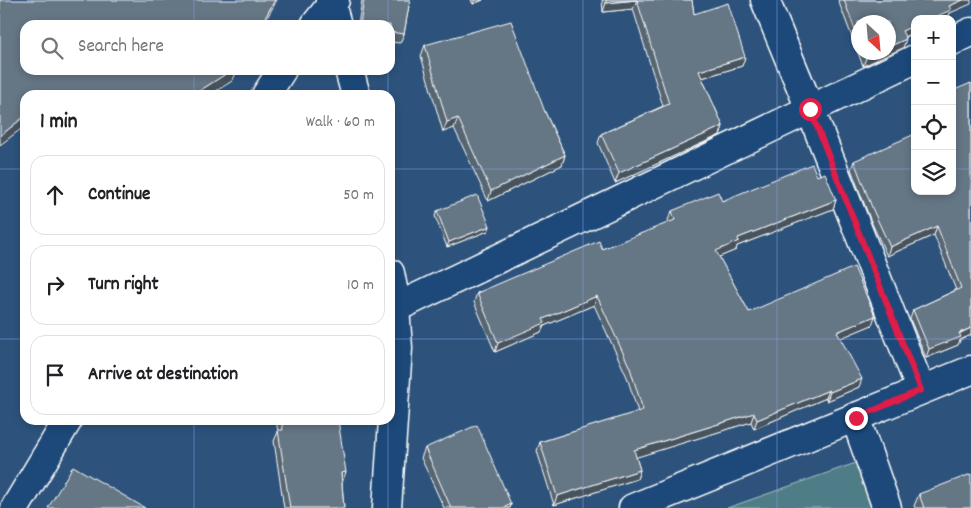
<!DOCTYPE html>
<html lang="en">
<head>
<meta charset="utf-8">
<style>
	body { margin:0; font-family:Dekko,sans-serif; background:#f2f2f2; color:#202124 }
	.controls { position:absolute; right:15px; top:15px; display:grid; overflow:hidden; border-radius:10px; box-shadow:0 2px 8px #0003 }
	.controls button { width:45px; height:45px; display:grid; place-items:center; padding:0; border:0; border-bottom:1px solid #e0e0e0; background:#fff; color:#202124; font:25px sans-serif }
	.compass { position:absolute; left:851px; top:15px; width:45px; height:45px; border-radius:50%; background:#fff; box-shadow:0 2px 8px #0003; rotate:154deg }
	.stop { position:absolute; width:15px; height:15px; margin:-11px; border:4px solid #e11d48; border-radius:50%; background:#fff }
	.stop.end { background:#e11d48; border-color:#fff; box-shadow:0 1px 5px #0008 }
	.list { margin:0; padding:0; list-style:none }
	h2 { display:flex; justify-content:space-between; align-items:center; height:65px; margin:0; padding:0 20px; font-size:21px }
	h2 small { font-size:16px; font-weight:400; color:#757577 }
	.list li { display:grid; grid-template-columns:32px 1fr auto; gap:15px; align-items:center; box-sizing:border-box; height:80px; margin:0 10px 10px; padding:0 10px; border:1px solid #e0e0e0; border-radius:15px }
	.list b { display:block; font-size:19px; white-space:nowrap }
	.list em { font-size:16px; font-style:normal; color:#757577 }
	.icon { flex:none; width:28px; height:28px; fill:none; stroke:currentColor; stroke-width:2; stroke-linecap:round; stroke-linejoin:round }
	.map { position:relative; flex:none; width:971px; height:508px; overflow:hidden }
	.search { position:absolute; background:#fff; box-shadow:0 2px 8px #0003; left:20px; top:20px; width:375px; height:55px; display:flex; align-items:center; gap:12px; box-sizing:border-box; padding:0 18px; border-radius:15px; color:#757577; font-size:19px }
	.panel { position:absolute; background:#fff; box-shadow:0 2px 8px #0003; left:20px; top:90px; width:375px; height:335px; border-radius:15px }
	.map>svg:first-child { display:block }
</style>
</head>
<body>
<div class="map">
<svg width="971" height="508" viewBox="0 0 971 508">
	<rect width="100%" height="100%" fill="#2d537c"/>
	<filter id="ink" filterUnits="userSpaceOnUse"><feTurbulence type="fractalNoise" baseFrequency=".02" numOctaves="2"/><feDisplacementMap in="SourceGraphic" scale="10" xChannelSelector="R" yChannelSelector="G"/><feConvolveMatrix kernelMatrix="1 2 1 2 8 2 1 2 1" color-interpolation-filters="sRGB"/></filter>
	<g filter="url(#ink)">
		<path fill="#4f7d87" stroke="#a7bec3" d="M 870,458 L 887,508 L 727,508 Z"/>
		<g fill="none" stroke-linecap="round" stroke-linejoin="round">
			<defs>
				<g id="street">
					<path d="M 765,0 L 810,109 L 921,390"/>
					<path d="M 315,25 L 335,0"/>
					<path d="M 952,41 L 971,32"/>
					<path d="M 266,95 L 282,70"/>
					<path d="M 395,308 L 915,59"/>
					<path d="M 855,417 L 887,508"/>
					<path d="M 15,508 L 68,420"/>
				</g>
				<g id="secondary">
					<path d="M 330,0 L 337,25"/>
					<path d="M 349,70 L 356,95"/>
					<path d="M 387,508 L 398,348 L 394,293 L 390,273"/>
					<path d="M 633,508 L 971,370"/>
				</g>
			</defs>
			<use href="#street" stroke="#fff" stroke-width="31"/>
			<use href="#secondary" stroke="#fff" stroke-width="31"/>
			<use href="#street" stroke="#1f4a7a" stroke-width="28"/>
			<use href="#secondary" stroke="#1f4a7a" stroke-width="28"/>
		</g>
		<g fill="#576572" stroke="#fff" fill-rule="evenodd">
			<path d="M 362,0 L 410,0 L 404,34 L 400,43 L 390,42 L 390,25 L 358,25 Z"/>
			<path d="M 471,0 L 483,0 L 473,4 Z"/>
			<path d="M 602,0 L 692,0 L 694,14 L 745,57 L 742,66 L 702,78 L 723,126 L 720,135 L 615,183 L 598,143 L 601,134 L 663,106 L 633,9 L 603,12 Z"/>
			<path d="M 838,0 L 971,0 L 950,13 L 948,18 L 905,37 L 903,48 L 863,66 ZM 858,22 L 888,52 L 858,52 Z"/>
			<path d="M 425,45 L 545,112 L 565,155 L 562,165 L 488,201 L 454,128 L 443,132 L 421,56 Z"/>
			<path d="M 971,83 L 971,335 L 960,340 L 958,345 L 926,358 L 910,319 L 913,310 L 956,290 L 934,235 L 887,256 L 870,219 L 851,169 L 854,161 L 915,191 Z"/>
			<path d="M 817,176 L 836,200 L 833,209 L 737,246 L 736,250 L 719,257 L 749,312 L 872,325 L 840,338 L 859,387 L 827,401 L 826,398 L 754,429 L 751,422 L 636,457 L 640,470 L 637,479 L 554,505 L 537,451 L 540,442 L 638,412 L 627,377 L 594,305 L 544,326 L 541,332 L 495,352 L 474,302 L 477,293 L 602,249 L 669,223 L 668,220 L 672,211 L 722,201 Z"/>
			<path d="M 437,211 L 490,226 L 488,231 L 447,247 L 435,216 Z"/>
			<path d="M 276,420 L 338,420 L 342,483 L 344,508 L 284,508 L 274,441 L 278,432 Z"/>
			<path d="M 425,448 L 511,504 L 510,508 L 444,508 L 421,458 Z"/>
			<path d="M 919,494 L 971,508 L 915,508 L 914,506 Z"/>
		</g>
		<g fill="#47535d" stroke="#fff">
			<path d="M 275,0 L 277,0 L 263,25 L 261,25 Z"/>
			<path d="M 475,0 L 483,0 L 473,4 Z"/>
			<path d="M 637,0 L 633,9 L 603,12 L 606,3 Z"/>
			<path d="M 963,0 L 971,0 L 971,4 L 950,13 L 948,18 L 947,19 L 930,19 L 949,6 Z"/>
			<path d="M 915,25 L 915,32 L 899,39 L 902,31 Z"/>
			<path d="M 906,39 L 903,48 L 863,66 L 866,58 L 877,52 L 888,52 L 888,47 Z"/>
			<path d="M 745,57 L 742,66 L 695,80 L 699,71 Z"/>
			<path d="M 232,70 L 238,70 L 232,81 L 210,95 L 193,95 Z"/>
			<path d="M 25,116 L 25,126 L 0,145 L 0,136 Z"/>
			<path d="M 458,118 L 454,128 L 443,132 L 447,122 Z"/>
			<path d="M 723,126 L 720,135 L 615,183 L 619,173 Z"/>
			<path d="M 565,155 L 562,165 L 488,201 L 491,191 Z"/>
			<path d="M 836,200 L 833,209 L 737,246 L 736,250 L 712,260 L 716,251 L 738,238 Z"/>
			<path d="M 490,226 L 488,231 L 447,247 L 449,242 Z"/>
			<path d="M 937,226 L 934,235 L 887,256 L 890,247 Z"/>
			<path d="M 597,296 L 594,305 L 544,326 L 541,332 L 495,352 L 498,343 L 543,319 Z"/>
			<path d="M 875,316 L 872,325 L 834,341 L 837,332 Z"/>
			<path d="M 971,328 L 971,335 L 960,340 L 958,345 L 926,358 L 929,349 Z"/>
			<path d="M 862,379 L 859,387 L 827,401 L 830,392 Z"/>
			<path d="M 829,390 L 826,398 L 754,429 L 757,420 Z"/>
			<path d="M 754,413 L 751,422 L 631,459 L 634,450 Z"/>
			<path d="M 640,470 L 637,479 L 554,505 L 557,496 Z"/>
			<path d="M 346,472 L 342,483 L 341,473 Z"/>
			<path d="M 511,504 L 510,508 L 503,508 Z"/>
		</g>
		<g fill="#657685" stroke="#fff">
			<path d="M 0,0 L 275,0 L 261,25 L 25,25 L 25,70 L 232,70 L 193,95 L 25,95 L 25,116 L 0,136 Z"/>
			<path d="M 364,0 L 410,0 L 404,34 L 390,32 L 390,25 L 360,25 Z"/>
			<path d="M 606,0 L 636,0 L 606,3 Z"/>
			<path d="M 637,0 L 692,0 L 694,14 L 728,3 L 745,57 L 699,71 L 723,126 L 619,173 L 601,134 L 669,104 Z"/>
			<path d="M 844,0 L 963,0 L 949,6 L 951,10 L 930,19 L 915,19 L 915,25 L 902,31 L 906,39 L 888,47 L 888,22 L 858,22 L 858,38 Z"/>
			<path d="M 511,21 L 545,112 L 565,155 L 491,191 L 458,118 L 447,122 L 425,45 Z"/>
			<path d="M 864,52 L 877,52 L 866,58 Z"/>
			<path d="M 971,83 L 971,328 L 959,333 L 961,337 L 929,349 L 913,310 L 961,288 L 937,226 L 890,247 L 873,210 L 854,161 L 915,134 L 915,191 L 952,191 L 952,91 Z"/>
			<path d="M 812,164 L 817,176 L 825,173 L 836,200 L 738,238 L 739,241 L 716,251 L 749,312 L 854,267 L 875,316 L 837,332 L 862,379 L 830,392 L 829,390 L 757,420 L 754,413 L 634,450 L 640,470 L 557,496 L 540,442 L 643,410 L 630,368 L 597,296 L 543,319 L 545,323 L 498,343 L 477,293 L 599,241 L 602,249 L 675,220 L 672,211 L 718,192 L 722,201 Z"/>
			<path d="M 477,195 L 490,226 L 449,242 L 437,211 Z"/>
			<path d="M 281,420 L 338,420 L 346,472 L 341,473 L 344,508 L 290,508 L 278,430 L 283,430 Z"/>
			<path d="M 477,425 L 511,504 L 503,508 L 451,508 L 425,448 Z"/>
			<path d="M 73,466 L 145,508 L 48,508 Z"/>
			<path d="M 971,474 L 971,508 L 924,508 L 919,494 Z"/>
		</g>
	</g>
	<g fill="none" stroke-linecap="round" stroke-linejoin="round" filter="url(#ink)">
		<path stroke="#e11d48" stroke-width="6" d="M 810,109 L 921,390 L 856,418"/>
	</g>
	<path fill="none" stroke="#839eea" stroke-width="1" stroke-opacity="0.55" d="M 194,0 L 194,25M 388,0 L 388,25M 583,0 L 583,508M 777,0 L 777,508M 194,70 L 194,95M 388,70 L 388,95M 0,169 L 25,169M 390,169 L 915,169M 952,169 L 971,169M 0,339 L 25,339M 390,339 L 971,339M 194,420 L 194,508M 388,420 L 388,508"/>
</svg>
<div class="controls">
<button>+</button>
<button>−</button>
<button><svg class="icon" aria-label="locate" viewBox="0 0 24 24"><circle cx="12" cy="12" r="6"/><path d="M12 2v4M12 18v4M2 12h4M18 12h4"/></svg></button>
<button><svg class="icon" aria-label="layers" viewBox="0 0 24 24"><path d="M12 4l9 5-9 5-9-5zM3 14l9 5 9-5"/></svg></button>
</div>
<svg class="compass" viewBox="-18 -18 36 36"><path d="M0-13l5 13h-10z" fill="#e53935"/><path d="M0 13l5-13h-10z" fill="#757577"/></svg>
<div class="stop" style="left:810px;top:109px"></div>
<div class="stop end" style="left:856px;top:418px"></div>
<div class="search"><svg class="icon" aria-label="search" viewBox="0 0 24 24"><circle cx="10" cy="10" r="6"/><path d="M15 15l6 6"/></svg>Search here</div>
<section class="panel">
<h2>1 min<small>Walk · 60 m</small></h2>
<ul class="list">
<li><svg class="icon" aria-label="ahead" viewBox="0 0 24 24"><path d="M12 20V5M6 11l6-6 6 6"/></svg><div><b>Continue</b></div><em>50 m</em></li>
<li><svg class="icon" aria-label="right" viewBox="0 0 24 24"><path d="M7 20v-9h11M14 6l5 5-5 5"/></svg><div><b>Turn right</b></div><em>10 m</em></li>
<li><svg class="icon" aria-label="arrive" viewBox="0 0 24 24"><path d="M6 21V4h12l-3 4 3 4H6"/></svg><div><b>Arrive at destination</b></div></li>
</ul>
</section>
</div>
</body>
</html>
